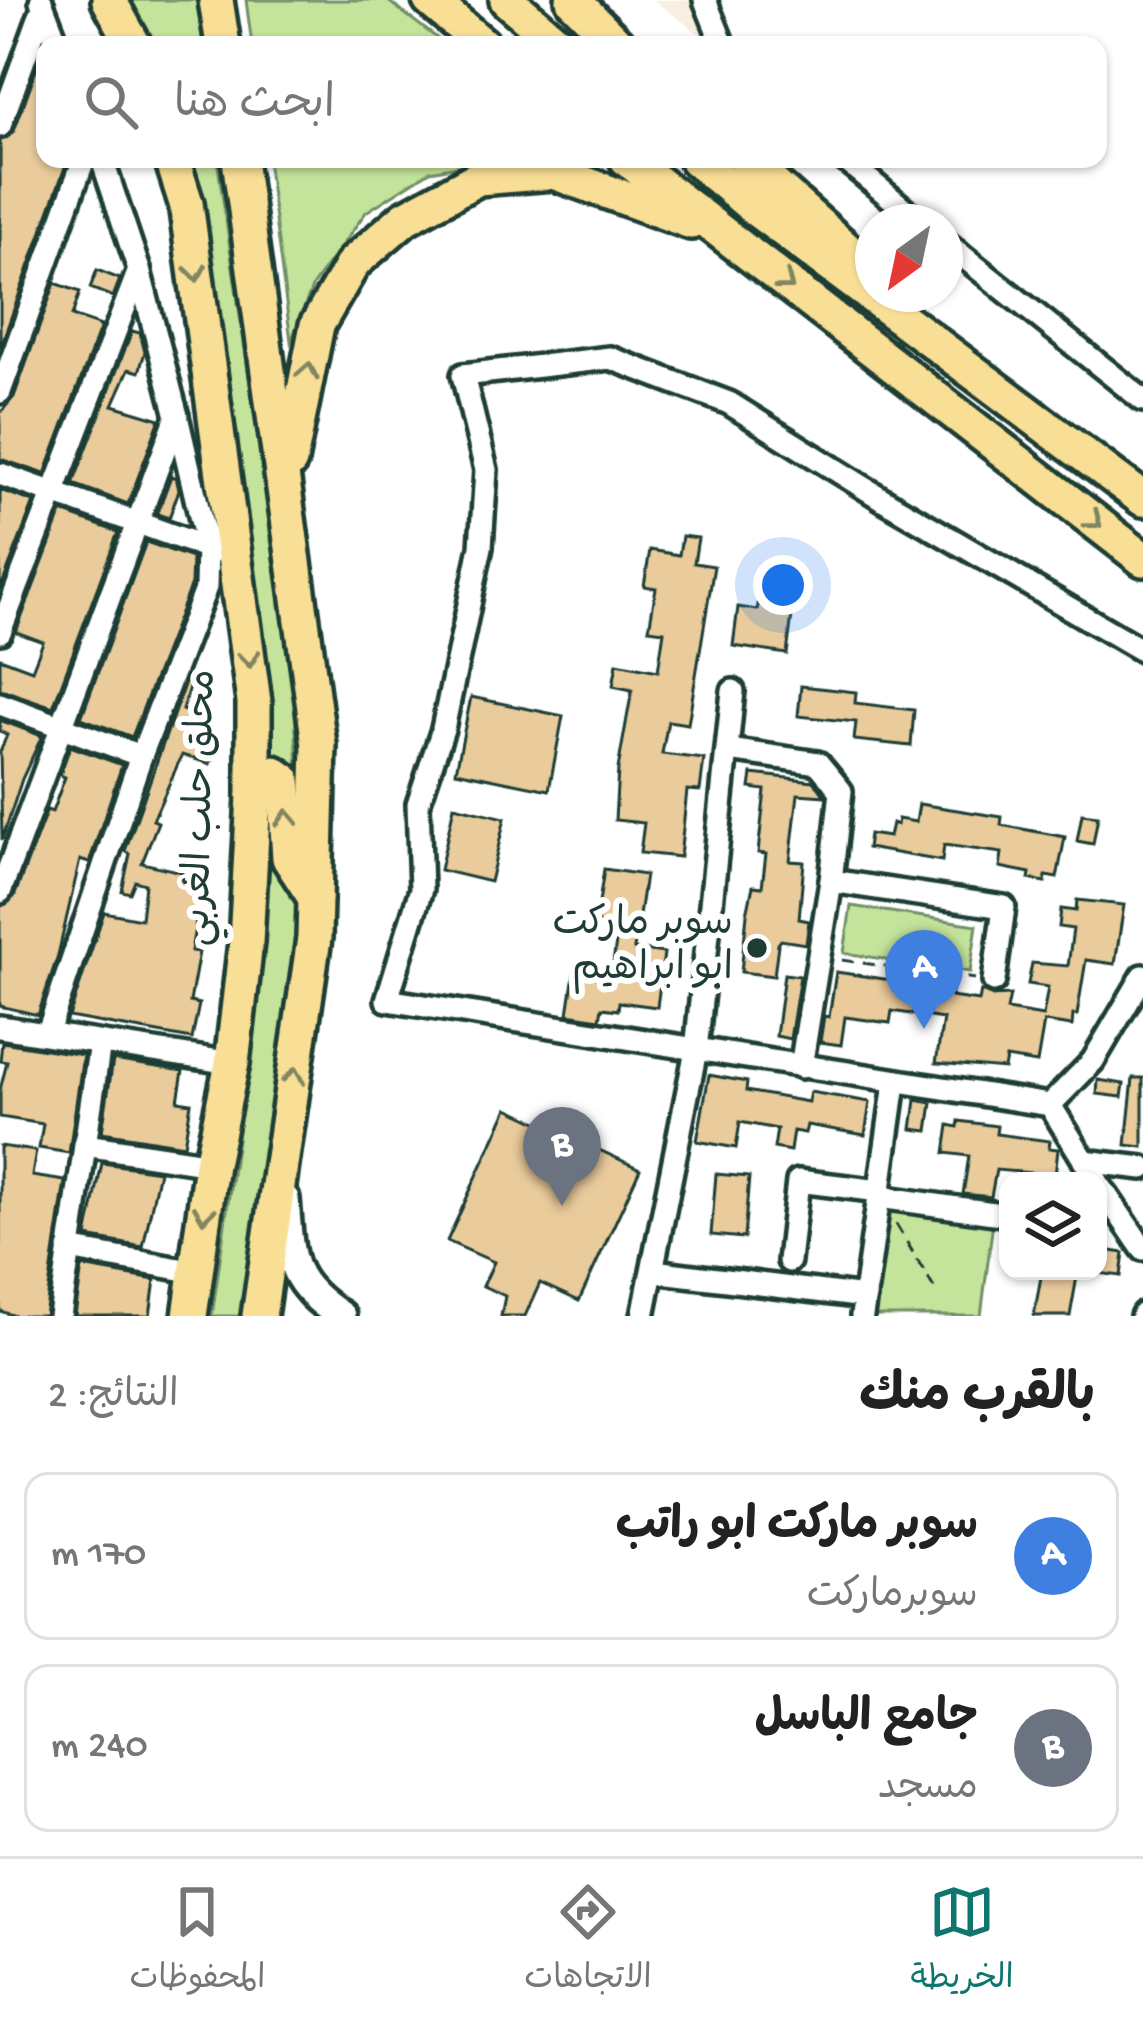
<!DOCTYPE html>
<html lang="ar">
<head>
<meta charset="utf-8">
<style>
	body { margin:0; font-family:"Gochi Hand","Playpen Sans Arabic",sans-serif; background:#f2f2f2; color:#222; direction:rtl }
	.controls { position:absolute; right:36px; bottom:36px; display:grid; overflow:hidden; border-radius:24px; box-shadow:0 3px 9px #0004 }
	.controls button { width:108px; height:108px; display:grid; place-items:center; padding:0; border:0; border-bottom:3px solid #e0e0e0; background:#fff; color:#222; font:60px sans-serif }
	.compass { position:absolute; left:855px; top:204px; width:108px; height:108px; border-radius:50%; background:#fff; box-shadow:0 3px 9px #0004; rotate:213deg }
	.you { position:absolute; left:783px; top:585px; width:42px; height:42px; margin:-30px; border:9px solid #fff; border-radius:50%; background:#1a73e8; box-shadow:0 0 0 18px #1a73e833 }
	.badge { display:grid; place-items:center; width:78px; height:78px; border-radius:50%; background:#0f766e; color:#fff; font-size:39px; font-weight:700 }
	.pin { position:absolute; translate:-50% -99px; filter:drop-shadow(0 3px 6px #0008) }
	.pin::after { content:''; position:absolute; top:63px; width:42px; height:36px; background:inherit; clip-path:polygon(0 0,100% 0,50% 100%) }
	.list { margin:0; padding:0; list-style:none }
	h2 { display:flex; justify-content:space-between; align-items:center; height:156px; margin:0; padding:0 48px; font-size:51px }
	h2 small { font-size:39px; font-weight:400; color:#767676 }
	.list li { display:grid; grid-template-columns:78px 1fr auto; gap:36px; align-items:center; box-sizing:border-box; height:168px; margin:0 24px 24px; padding:0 24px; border:3px solid #e0e0e0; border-radius:24px }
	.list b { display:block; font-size:45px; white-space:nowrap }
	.list p { margin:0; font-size:39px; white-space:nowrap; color:#767676 }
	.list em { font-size:39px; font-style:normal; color:#767676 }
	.icon { flex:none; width:66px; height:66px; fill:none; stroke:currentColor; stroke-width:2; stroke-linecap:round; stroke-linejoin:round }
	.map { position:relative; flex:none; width:1143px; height:1316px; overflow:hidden; direction:ltr }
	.search { position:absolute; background:#fff; box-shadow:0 3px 9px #0004; left:36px; right:36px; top:36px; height:132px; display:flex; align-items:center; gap:30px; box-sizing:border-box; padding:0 42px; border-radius:24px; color:#767676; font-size:45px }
	.sheet { height:540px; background:#fff }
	nav { display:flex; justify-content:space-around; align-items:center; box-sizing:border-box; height:168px; border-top:3px solid #e0e0e0; background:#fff; font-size:33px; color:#767676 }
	nav a { display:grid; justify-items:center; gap:6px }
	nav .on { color:#0f766e }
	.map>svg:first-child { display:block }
</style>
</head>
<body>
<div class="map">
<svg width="1143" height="1316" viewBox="0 0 1143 1316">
	<rect width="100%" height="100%" fill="#fff"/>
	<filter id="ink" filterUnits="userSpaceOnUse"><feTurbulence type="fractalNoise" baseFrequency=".00833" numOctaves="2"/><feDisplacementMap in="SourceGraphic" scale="24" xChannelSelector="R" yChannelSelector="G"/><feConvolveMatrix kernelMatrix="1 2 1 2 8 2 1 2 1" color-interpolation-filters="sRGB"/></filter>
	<g filter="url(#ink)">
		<path fill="#f8efe1" d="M 653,0 L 707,0 L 715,45 Z"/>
		<g fill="#c4e49c" stroke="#729068" stroke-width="3">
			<path d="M 127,0 L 197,0 L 203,45 L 152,45 Z"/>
			<path d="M 246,0 L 387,0 L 446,45 L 252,45 Z"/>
			<path d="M 188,159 L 217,159 L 293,676 L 302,845 L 271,760 L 270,697 L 254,570 L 201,200 Z"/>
			<path d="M 267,159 L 496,159 L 430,171 L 366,212 L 313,285 L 291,341 Z"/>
			<path d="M 270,799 L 278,856 L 299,905 L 273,1130 L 242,1316 L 212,1316 L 247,1068 Z"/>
			<path d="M 851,906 L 977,925 L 970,972 L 844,953 Z"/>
			<path d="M 886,1207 L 993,1222 L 981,1316 L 872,1316 Z"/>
		</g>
		<g fill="#e9cb9c" stroke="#1f3d34" stroke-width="3">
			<path d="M 41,56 L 45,71 L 45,159 L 68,159 L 0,348 L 0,141 L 14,131 Z"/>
			<path d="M 97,270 L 120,279 L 113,297 L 90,288 Z"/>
			<path d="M 55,283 L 80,292 L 72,316 L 101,326 L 45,474 L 0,459 L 0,413 L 14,397 Z"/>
			<path d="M 132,331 L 140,333 L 145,352 L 139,372 L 129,369 L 113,405 L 160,419 L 128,504 L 73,484 Z"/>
			<path d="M 171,476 L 176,478 L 179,490 L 169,518 L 157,514 Z"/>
			<path d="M 0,490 L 34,502 L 0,590 Z"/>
			<path d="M 62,512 L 118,532 L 53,707 L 0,689 L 0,658 L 32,670 L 43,642 L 16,632 Z"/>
			<path d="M 682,536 L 698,538 L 694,563 L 714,566 L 688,724 L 668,721 L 662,754 L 704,759 L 700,791 L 687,790 L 680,857 L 640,853 L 644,823 L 615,820 L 618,769 L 632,690 L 613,686 L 617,663 L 658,671 L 664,631 L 649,629 L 656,588 L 644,586 L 650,550 L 679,555 Z"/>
			<path d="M 146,542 L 192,558 L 191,584 L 132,737 L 81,718 Z"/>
			<path d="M 759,600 L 775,602 L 774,613 L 792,615 L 787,654 L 733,646 L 738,607 L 757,610 Z"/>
			<path d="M 185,682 L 190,684 L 182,710 L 204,718 L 198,735 L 218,742 L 210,764 L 182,755 L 153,820 L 158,822 L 142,863 L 182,872 L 181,878 L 203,882 L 191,951 L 199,952 L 190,1002 L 199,1004 L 192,1039 L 69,1017 L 104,912 L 141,919 L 145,884 L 135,881 L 130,893 L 122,891 L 130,854 L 125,851 Z"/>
			<path d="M 801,686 L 856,692 L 855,703 L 914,710 L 911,746 L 854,740 L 856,722 L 798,716 Z"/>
			<path d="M 471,697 L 563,716 L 549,790 L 456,771 Z"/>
			<path d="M 0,720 L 42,736 L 22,779 L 2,840 L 0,752 L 7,735 L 0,731 Z"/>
			<path d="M 70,746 L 122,765 L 89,863 L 80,860 L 58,955 L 38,1015 L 0,1006 L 0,907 L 14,897 L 47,810 L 52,812 L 65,777 L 60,775 Z"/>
			<path d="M 752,774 L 814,781 L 825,796 L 798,794 L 790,861 L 804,862 L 799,919 L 809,921 L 806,944 L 781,940 L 778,944 L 774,976 L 741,972 L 747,914 L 753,886 L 762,887 L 766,854 L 758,853 L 765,790 L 750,788 Z"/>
			<path d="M 919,804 L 1002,817 L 1001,825 L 1065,837 L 1057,878 L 1046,876 L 1045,882 L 1029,879 L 1030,873 L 1000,867 L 1002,853 L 944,845 L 942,861 L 867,848 L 869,834 L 889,837 L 892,823 L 897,825 L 898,819 L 916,822 Z"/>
			<path d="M 454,806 L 505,818 L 490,882 L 440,870 Z"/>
			<path d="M 1082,814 L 1098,816 L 1093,844 L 1077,841 Z"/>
			<path d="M 604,869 L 645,875 L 634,949 L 664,953 L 657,1007 L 619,1002 L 618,1010 L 602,1008 L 600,1019 L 568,1014 L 574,974 L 611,979 L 618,926 L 596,923 Z"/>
			<path d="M 1077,900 L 1124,905 L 1115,964 L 1086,960 L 1077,1015 L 1073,1015 L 1072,1026 L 1044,1022 L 1037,1063 L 1006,1058 L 1004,1069 L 936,1063 L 943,1019 L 892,1011 L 890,1023 L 845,1017 L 841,1045 L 820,1042 L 824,1016 L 829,1017 L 836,972 L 898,981 L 899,972 L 954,981 L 951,997 L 979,1001 L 981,991 L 993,996 L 1010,995 L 1007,1010 L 1043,1016 L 1048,987 L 1028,984 L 1032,963 L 1068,966 L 1073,929 L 1059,927 L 1061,909 L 1076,911 Z"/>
			<path d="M 784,974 L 800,976 L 790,1039 L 776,1036 Z"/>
			<path d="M 2,1042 L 83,1055 L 69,1153 L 39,1148 L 43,1124 L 0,1117 L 0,1090 L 7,1062 L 0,1061 Z"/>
			<path d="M 113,1060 L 183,1071 L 178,1101 L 191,1103 L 184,1145 L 102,1132 Z"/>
			<path d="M 709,1075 L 747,1082 L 746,1091 L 808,1102 L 810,1092 L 870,1102 L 865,1135 L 807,1125 L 805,1133 L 793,1131 L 790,1151 L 774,1148 L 777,1129 L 740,1122 L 736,1148 L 697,1141 Z"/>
			<path d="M 1133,1078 L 1143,1078 L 1143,1147 L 1126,1145 Z"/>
			<path d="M 1098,1080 L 1124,1084 L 1122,1097 L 1097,1094 Z"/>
			<path d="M 916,1100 L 932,1103 L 928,1131 L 912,1129 Z"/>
			<path d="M 508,1108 L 551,1128 L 555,1120 L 597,1139 L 593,1147 L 640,1169 L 579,1301 L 540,1283 L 525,1316 L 501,1316 L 505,1296 L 483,1286 L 494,1262 L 447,1241 Z"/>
			<path d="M 959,1121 L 997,1126 L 996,1134 L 1050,1141 L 1049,1148 L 1058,1149 L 1055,1175 L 996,1170 L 991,1197 L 963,1194 L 969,1156 L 945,1153 L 949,1125 L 958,1127 Z"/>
			<path d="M 0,1146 L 36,1151 L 32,1176 L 65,1181 L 45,1316 L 15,1316 L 0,1311 Z"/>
			<path d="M 102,1163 L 159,1171 L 143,1247 L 87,1237 Z"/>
			<path d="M 716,1174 L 749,1177 L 744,1238 L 711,1235 Z"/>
			<path d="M 1098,1249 L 1124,1253 L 1121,1276 L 1098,1273 Z"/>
			<path d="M 82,1267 L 155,1280 L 150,1316 L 75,1316 Z"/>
			<path d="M 1042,1271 L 1078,1271 L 1070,1316 L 1034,1316 Z"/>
		</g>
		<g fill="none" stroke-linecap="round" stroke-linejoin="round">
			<defs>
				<g id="minor">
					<path d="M 705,0 L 723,45"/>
					<path d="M 41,1 L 58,45"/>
					<path d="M 0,126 L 43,7"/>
					<path d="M 844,159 L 920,222"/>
					<path d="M 945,242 L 1143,400"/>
					<path d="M 0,392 L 84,159"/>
					<path d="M 0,474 L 214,550"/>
					<path d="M 0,632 L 139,270"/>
					<path d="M 0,704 L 141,756"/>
					<path d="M 729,750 L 818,763 L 841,791 L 831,881 L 801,1067"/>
					<path d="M 831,881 L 1004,907 L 994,981"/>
					<path d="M 0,892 L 177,416"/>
					<path d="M 0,1027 L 232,1063"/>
					<path d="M 48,1032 L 141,756 L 206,587 L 207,546 L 177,416 L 139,270 L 102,159"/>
					<path d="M 1050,1105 L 1093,1061 L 1143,976"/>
					<path d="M 85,1145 L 211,1164"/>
					<path d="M 1084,1161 L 1143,1168"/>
					<path d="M 1097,1181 L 1050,1105 L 387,1000 L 421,889 L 418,804 L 443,729 L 481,547 L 486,470 L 463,375 L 610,358 L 729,403 L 884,500 L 1143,651"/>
					<path d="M 1098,1183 L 1143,1249"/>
					<path d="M 879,1197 L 1008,1215"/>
					<path d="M 69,1249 L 196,1272"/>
					<path d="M 789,1261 L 798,1181 L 880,1191"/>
					<path d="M 653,1271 L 865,1297"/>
					<path d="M 60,1316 L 100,1043"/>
					<path d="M 643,1316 L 696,1050 L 733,691"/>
					<path d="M 862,1316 L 895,1083"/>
					<path d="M 1142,1316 L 1143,1314"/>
				</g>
				<path id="secondary" d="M 285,1199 C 290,1258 287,1281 341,1316"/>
				<g id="trunk">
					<path d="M 109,0 L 134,45"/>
					<path d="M 216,0 L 223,45"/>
					<path d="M 430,0 L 483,45"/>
					<path d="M 507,0 L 560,45"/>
					<path d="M 573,0 L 618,45"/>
					<path d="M 172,159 L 186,203 L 254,702 L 254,796 L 246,942 L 232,1063 L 211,1164 L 190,1316"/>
					<path d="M 239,159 L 319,745 L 314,938 L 259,1316"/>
					<path d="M 627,159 L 1143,559"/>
					<path d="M 696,159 L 754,208 L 1143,499"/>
					<path d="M 745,159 L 863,264"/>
					<path d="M 290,461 L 317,325 L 353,263 L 405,218 L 478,178 L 553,172 L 691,222"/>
					<path d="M 254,796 L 262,773 L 274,773 L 284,780 L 289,858 L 315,898"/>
				</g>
			</defs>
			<use href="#minor" stroke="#1f3d34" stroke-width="30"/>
			<use href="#secondary" stroke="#1f3d34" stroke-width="36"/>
			<use href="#trunk" stroke="#1f3d34" stroke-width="42"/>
			<g stroke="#1f3d34" stroke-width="3" stroke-dasharray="12 9" stroke-linecap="butt">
				<path d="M 842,960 L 975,979"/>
				<path d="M 896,1224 L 934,1288"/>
			</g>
			<use href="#minor" stroke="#fff" stroke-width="21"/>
			<use href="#secondary" stroke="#fff" stroke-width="27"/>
			<use href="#trunk" stroke="#f9df96" stroke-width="33"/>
		</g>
		<defs><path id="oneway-chevron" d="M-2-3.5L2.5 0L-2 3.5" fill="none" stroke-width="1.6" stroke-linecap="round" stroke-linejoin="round" transform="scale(3)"/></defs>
		<g stroke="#818660">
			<use href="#oneway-chevron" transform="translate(196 273) rotate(82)"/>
			<use href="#oneway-chevron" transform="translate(786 283) rotate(38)"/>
			<use href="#oneway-chevron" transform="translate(308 371) rotate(-79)"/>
			<use href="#oneway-chevron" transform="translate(1094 521) rotate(38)"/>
			<use href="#oneway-chevron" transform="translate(249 659) rotate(83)"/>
			<use href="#oneway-chevron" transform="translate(287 818) rotate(-92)"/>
			<use href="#oneway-chevron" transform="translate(294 1076) rotate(-82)"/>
			<use href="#oneway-chevron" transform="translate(204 1214) rotate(98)"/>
		</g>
	</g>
	<circle fill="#1f3d34" stroke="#fff" stroke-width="4.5" cx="757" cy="948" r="12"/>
	<g text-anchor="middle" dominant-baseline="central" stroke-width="12" stroke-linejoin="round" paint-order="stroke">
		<g font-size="39" fill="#1f3d34" stroke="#fff">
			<text transform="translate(203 808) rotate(-89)">محلق حلب الغربي</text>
		</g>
		<g font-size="39" fill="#1f3d34" stroke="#fff" text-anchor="end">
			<text x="733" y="926">سوبر ماركت<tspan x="733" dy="45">ابو ابراهيم</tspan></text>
		</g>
	</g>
</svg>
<div class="controls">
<button><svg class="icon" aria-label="layers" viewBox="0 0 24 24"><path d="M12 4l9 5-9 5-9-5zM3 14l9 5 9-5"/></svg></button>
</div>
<svg class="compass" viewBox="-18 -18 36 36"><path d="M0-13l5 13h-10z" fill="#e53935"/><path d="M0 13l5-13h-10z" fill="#767676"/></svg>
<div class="you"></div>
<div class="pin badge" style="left:924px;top:1029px;background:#3f7fe0">A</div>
<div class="pin badge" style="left:562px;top:1206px;background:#6b7280">B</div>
<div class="search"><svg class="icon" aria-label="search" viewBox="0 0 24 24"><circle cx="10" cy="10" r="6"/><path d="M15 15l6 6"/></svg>ابحث هنا</div>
</div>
<section class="sheet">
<h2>بالقرب منك<small>النتائج: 2</small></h2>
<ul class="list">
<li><span class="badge" style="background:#3f7fe0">A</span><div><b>سوبر ماركت ابو راتب</b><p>سوبرماركت</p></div><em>170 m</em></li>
<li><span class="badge" style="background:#6b7280">B</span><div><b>جامع الباسل</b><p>مسجد</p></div><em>240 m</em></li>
</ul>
</section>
<nav>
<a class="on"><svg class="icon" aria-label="map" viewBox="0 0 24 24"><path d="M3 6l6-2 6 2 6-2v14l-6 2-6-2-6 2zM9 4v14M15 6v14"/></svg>الخريطة</a>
<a><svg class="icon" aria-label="directions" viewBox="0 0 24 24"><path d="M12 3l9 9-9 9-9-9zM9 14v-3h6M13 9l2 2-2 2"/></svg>الاتجاهات</a>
<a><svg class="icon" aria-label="saved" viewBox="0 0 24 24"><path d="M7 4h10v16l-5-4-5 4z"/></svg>المحفوظات</a>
</nav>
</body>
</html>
